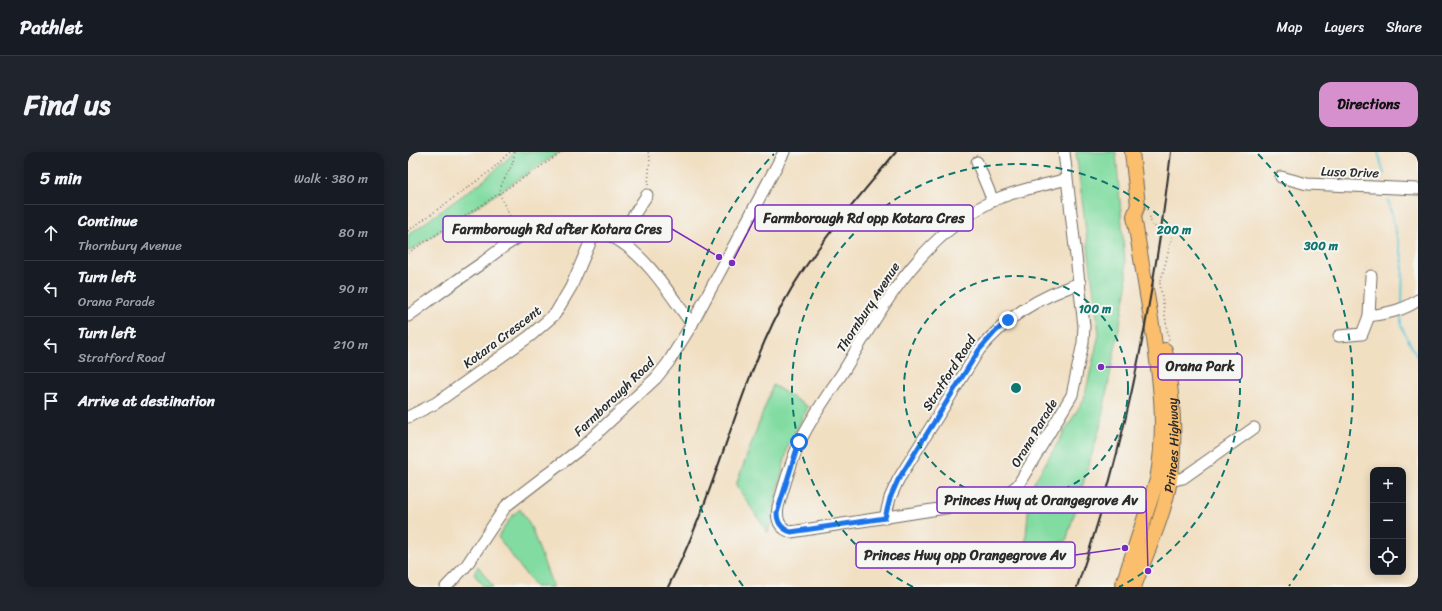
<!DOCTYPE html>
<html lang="en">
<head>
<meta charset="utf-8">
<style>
	body { margin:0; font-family:Sriracha,sans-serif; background:#20242c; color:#f1f3f6 }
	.controls { position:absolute; right:12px; bottom:12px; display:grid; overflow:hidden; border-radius:8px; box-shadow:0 2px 10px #0003 }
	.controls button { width:36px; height:36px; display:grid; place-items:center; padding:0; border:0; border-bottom:1px solid #363941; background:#171b24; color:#f1f3f6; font:20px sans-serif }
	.stop { position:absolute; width:12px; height:12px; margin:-9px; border:3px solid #1a73e8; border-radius:50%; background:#fff }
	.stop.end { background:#1a73e8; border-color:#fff; box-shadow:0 1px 4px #0008 }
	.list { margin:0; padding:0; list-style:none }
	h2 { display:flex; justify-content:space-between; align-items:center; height:52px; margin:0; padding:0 16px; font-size:17px }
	h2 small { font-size:13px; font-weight:400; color:#9ea1a6 }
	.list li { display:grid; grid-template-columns:26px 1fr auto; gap:12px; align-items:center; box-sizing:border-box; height:56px; padding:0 16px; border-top:1px solid #363941 }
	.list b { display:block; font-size:15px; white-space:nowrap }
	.list p { margin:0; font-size:13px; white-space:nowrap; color:#9ea1a6 }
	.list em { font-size:13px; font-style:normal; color:#9ea1a6 }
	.icon { flex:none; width:22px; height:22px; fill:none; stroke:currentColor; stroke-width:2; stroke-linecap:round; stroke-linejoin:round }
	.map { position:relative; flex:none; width:1010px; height:435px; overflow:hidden; border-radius:12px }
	header { display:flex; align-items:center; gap:24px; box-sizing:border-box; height:56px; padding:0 20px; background:#171b24; border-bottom:1px solid #363941 }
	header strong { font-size:19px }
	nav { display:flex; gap:22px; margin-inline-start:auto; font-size:14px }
	.intro { display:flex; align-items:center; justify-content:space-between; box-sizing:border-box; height:96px; padding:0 24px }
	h1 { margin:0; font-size:28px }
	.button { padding:10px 18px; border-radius:12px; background:#d690ce; color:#111; font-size:14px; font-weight:700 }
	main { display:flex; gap:24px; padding:0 24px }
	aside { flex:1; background:#171b24; border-radius:12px; box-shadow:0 2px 10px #0003 }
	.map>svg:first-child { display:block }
</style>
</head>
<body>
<header>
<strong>Pathlet</strong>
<nav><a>Map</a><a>Layers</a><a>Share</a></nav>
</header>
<div class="intro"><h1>Find us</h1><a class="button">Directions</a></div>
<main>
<aside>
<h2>5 min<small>Walk · 380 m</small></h2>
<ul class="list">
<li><svg class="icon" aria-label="ahead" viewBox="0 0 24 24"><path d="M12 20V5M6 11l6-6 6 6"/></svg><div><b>Continue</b><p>Thornbury Avenue</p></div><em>80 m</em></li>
<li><svg class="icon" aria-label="left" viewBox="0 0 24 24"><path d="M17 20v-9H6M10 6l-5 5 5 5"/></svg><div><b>Turn left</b><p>Orana Parade</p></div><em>90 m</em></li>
<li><svg class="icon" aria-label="left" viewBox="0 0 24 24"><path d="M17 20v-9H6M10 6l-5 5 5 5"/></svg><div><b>Turn left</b><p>Stratford Road</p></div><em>210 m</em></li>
<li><svg class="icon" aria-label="arrive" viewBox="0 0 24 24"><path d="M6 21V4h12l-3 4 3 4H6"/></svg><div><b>Arrive at destination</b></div></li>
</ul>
</aside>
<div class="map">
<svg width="1010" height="435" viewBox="0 0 1010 435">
	<rect width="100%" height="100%" fill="#f6f6f2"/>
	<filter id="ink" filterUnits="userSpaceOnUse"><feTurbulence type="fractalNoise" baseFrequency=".025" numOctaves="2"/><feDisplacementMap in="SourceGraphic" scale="8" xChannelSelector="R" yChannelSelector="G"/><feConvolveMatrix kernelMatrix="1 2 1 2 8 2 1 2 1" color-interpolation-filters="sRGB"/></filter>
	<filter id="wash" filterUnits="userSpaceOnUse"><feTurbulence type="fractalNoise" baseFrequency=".012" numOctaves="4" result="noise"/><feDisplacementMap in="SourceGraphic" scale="16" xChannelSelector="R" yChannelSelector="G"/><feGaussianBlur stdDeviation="0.9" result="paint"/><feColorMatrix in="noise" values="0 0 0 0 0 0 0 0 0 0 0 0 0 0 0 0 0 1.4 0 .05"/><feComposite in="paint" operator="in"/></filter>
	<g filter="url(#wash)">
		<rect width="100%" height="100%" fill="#f1dfc2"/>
		<g fill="#82dca2" stroke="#568466">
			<path d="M 107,0 L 152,0 L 0,100 L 0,83 L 76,28 Z"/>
			<path d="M 668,0 L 708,0 L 719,135 L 692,275 L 658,389 L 617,396 L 622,337 L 676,247 L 691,182 Z"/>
			<path d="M 365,233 L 400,255 L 380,294 L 360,381 L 328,333 Z"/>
			<path d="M 112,357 L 123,375 L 145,435 L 127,435 L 90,385 L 103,365 Z"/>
			<path d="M 70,414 L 85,435 L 76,435 L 66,422 Z"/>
		</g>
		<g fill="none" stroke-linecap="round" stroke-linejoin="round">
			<g stroke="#5ec7da" stroke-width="2">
				<path d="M 970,0 L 976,22"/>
				<path d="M 980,48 L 995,109 L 994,151"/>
				<path d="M 993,164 L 993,174 L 1010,207"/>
			</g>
		</g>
	</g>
	<g filter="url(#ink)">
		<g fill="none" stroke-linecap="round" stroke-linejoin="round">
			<defs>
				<g id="minor">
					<path d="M 656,0 L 676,174 L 675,191 L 664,243 L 610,333 L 596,344 L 582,349 L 383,380 C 371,376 368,367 370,355 C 376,334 382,312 391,292 C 402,267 420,243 435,220 C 476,152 511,87 584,49 C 607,38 634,34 659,27"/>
					<path d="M 569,10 L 585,49"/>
					<path d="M 873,25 L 899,32 L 1010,37"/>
					<path d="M 210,87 L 239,43"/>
					<path d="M 963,124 L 961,164 C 979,161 995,159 1010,148"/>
					<path d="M 0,164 C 25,146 49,128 74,111 C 87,101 100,90 114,84 C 143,71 183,70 210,88 C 241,107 262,143 284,172"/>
					<path d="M 931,184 L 954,182 L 961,164"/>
					<path d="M 0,265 L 28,251 L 122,184 L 147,162 L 163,135 L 187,79"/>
					<path d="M 756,328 L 762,329 L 775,326 L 846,276"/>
					<path d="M 477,366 L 482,346 L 490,328 L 571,198 C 601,163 629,146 672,131"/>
					<path d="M 38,435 L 58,414 L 98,354 L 172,297 L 248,226 L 260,211 L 284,172 L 376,0"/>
				</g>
				<g id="major">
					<path d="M 714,435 L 749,328 C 759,274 752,226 744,173 C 738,136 732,100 726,64 L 730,53 L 724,0"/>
					<path id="s1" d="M 726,435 C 738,401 756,365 762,328 C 769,284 764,241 757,198"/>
				</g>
			</defs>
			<use href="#minor" stroke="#706a60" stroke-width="13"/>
			<use href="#major" stroke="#706a60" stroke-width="16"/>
			<g stroke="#706a60" stroke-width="1.5" stroke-dasharray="1 3" stroke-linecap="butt">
				<path d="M 106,0 C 107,17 92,27 92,41 C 93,49 105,69 109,77"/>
				<path d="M 240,33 L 242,6 L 240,0"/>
				<path d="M 740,57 L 744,74 L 761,77 L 765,82 L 752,132 L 761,189"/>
				<path d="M 0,79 L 81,20 L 102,0"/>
				<path d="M 0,101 L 155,0"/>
			</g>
			<use href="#minor" stroke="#fff" stroke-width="11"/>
			<use href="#major" stroke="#fabe6d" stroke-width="14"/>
			<g stroke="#2b2b2b" stroke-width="2">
				<path d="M 260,435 C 304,351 324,257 365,171 C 395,107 444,54 488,0"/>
				<path d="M 669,435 C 718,294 746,148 763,0"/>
			</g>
		</g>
	</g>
	<g fill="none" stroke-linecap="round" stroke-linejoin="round" filter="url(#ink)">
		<path stroke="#1a73e8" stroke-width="5" d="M 391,290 L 369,361 C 369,371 374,377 383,380 L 477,366 L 482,346 L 490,328 L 571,198 L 586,181 L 600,168"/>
	</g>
	<g fill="none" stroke="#0f766e" stroke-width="2" stroke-dasharray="7 5">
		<circle cx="608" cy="236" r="112"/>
		<path d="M505 435A224 224 0 1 1 711 435"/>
		<path d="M335 434A337 337 0 0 1 366 2M850 2A337 337 0 0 1 881 434"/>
	</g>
	<g text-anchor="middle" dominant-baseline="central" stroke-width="4" stroke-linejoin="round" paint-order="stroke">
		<g font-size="13" fill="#2b2b2b" stroke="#f6f6f2">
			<text transform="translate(942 20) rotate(2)">Luso Drive</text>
			<text transform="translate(460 155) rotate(-57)">Thornbury Avenue</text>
			<text transform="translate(94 185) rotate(-37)">Kotara Crescent</text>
			<text transform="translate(541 221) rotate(-57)">Stratford Road</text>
			<text transform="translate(206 245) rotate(-44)">Farmborough Road</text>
			<text transform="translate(626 281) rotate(-59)">Orana Parade</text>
			<text stroke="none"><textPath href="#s1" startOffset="148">Princes Highway</textPath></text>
		</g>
	</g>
	<circle cx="608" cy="236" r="6" fill="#0f766e" stroke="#f6f6f2" stroke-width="2"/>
	<g font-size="12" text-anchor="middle" font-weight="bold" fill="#0f766e" stroke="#f6f6f2" stroke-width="4" stroke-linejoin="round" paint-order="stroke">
		<text x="766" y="82">200 m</text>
		<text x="913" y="98">300 m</text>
		<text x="687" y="161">100 m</text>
	</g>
	<path fill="none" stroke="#7b2cbf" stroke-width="1.5" d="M324 111L347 66M311 105L264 77M693 215L750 215M740 419L738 348M717 396L667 403"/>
	<g fill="#7b2cbf" stroke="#f6f6f2" stroke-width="1.5">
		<circle cx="324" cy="111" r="4"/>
		<circle cx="311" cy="105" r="4"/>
		<circle cx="693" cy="215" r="4"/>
		<circle cx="740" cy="419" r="4"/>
		<circle cx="717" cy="396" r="4"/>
	</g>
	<g fill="#f6f6f2" stroke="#7b2cbf" stroke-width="1.5">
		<rect x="347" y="53" width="218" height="26" rx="4"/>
		<rect x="35" y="64" width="229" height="26" rx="4"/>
		<rect x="750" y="202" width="84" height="26" rx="4"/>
		<rect x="529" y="335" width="209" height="26" rx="4"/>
		<rect x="448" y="390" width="219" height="26" rx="4"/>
	</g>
	<g font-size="14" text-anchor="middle" font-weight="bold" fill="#2b2b2b">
		<text x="456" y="71">Farmborough Rd opp Kotara Cres</text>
		<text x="149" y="82">Farmborough Rd after Kotara Cres</text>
		<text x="792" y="219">Orana Park</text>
		<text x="633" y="353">Princes Hwy at Orangegrove Av</text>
		<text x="557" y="408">Princes Hwy opp Orangegrove Av</text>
	</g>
</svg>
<div class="controls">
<button>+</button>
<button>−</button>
<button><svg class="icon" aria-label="locate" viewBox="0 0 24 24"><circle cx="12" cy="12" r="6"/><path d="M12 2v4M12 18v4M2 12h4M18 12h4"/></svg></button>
</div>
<div class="stop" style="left:391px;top:290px"></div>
<div class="stop end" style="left:600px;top:168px"></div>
</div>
</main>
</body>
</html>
